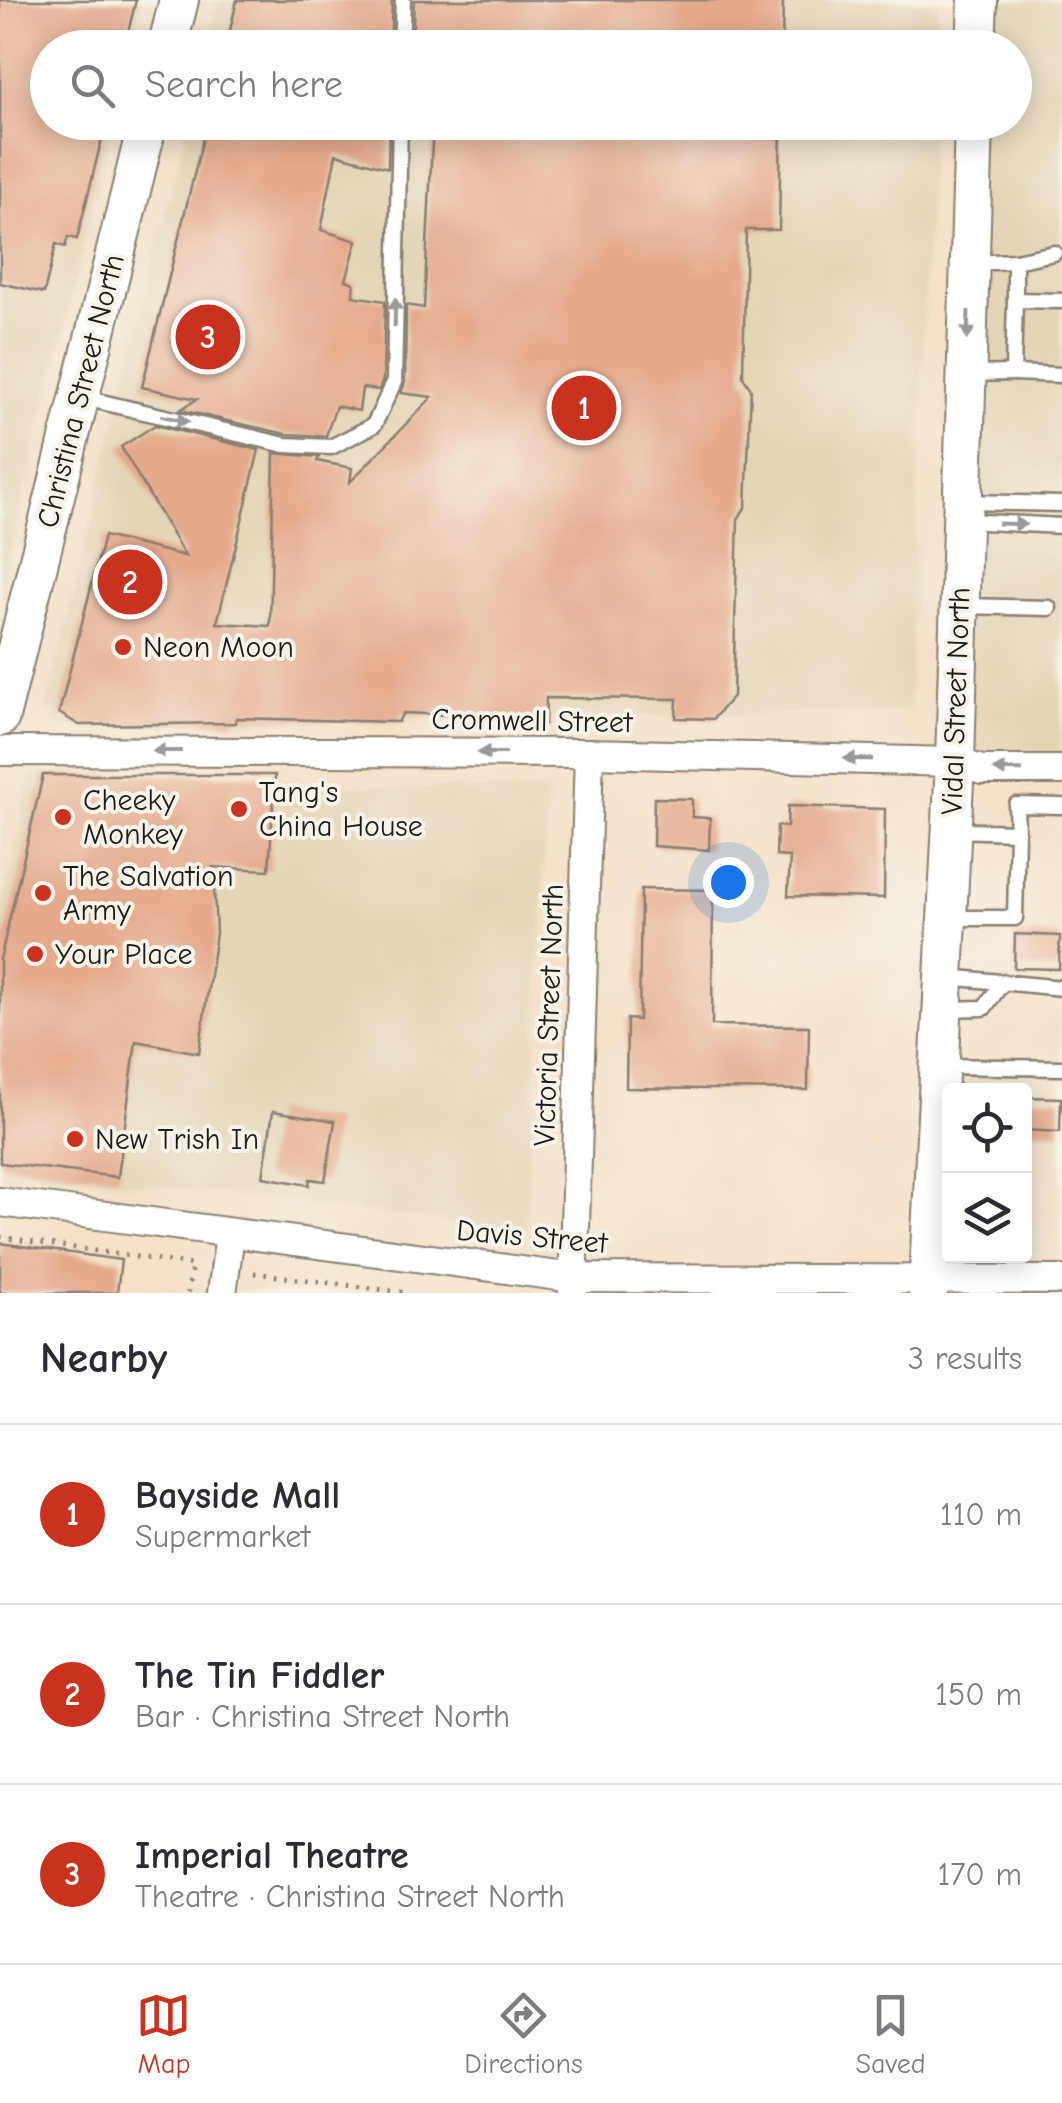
<!DOCTYPE html>
<html lang="en">
<head>
<meta charset="utf-8">
<style>
	body { margin:0; font-family:"Comic Neue",sans-serif; background:#f7f7f7; color:#2b2b33 }
	.controls { position:absolute; right:30px; bottom:30px; display:grid; overflow:hidden; border-radius:10px; box-shadow:0 5px 25px #0003 }
	.controls button { width:90px; height:90px; display:grid; place-items:center; padding:0; border:0; border-bottom:2px solid #e1e1e2; background:#fff; color:#2b2b33; font:50px sans-serif }
	.you { position:absolute; left:728px; top:882px; width:35px; height:35px; margin:-25px; border:8px solid #fff; border-radius:50%; background:#1a73e8; box-shadow:0 0 0 15px #1a73e833 }
	.badge { display:grid; place-items:center; width:65px; height:65px; border-radius:50%; background:#c8321e; color:#fff; font-size:32px; font-weight:700 }
	.pin { position:absolute; translate:-50% -50%; border:5px solid #fff; box-shadow:0 2px 10px #0006 }
	.list { margin:0; padding:0; list-style:none }
	h2 { display:flex; justify-content:space-between; align-items:center; height:130px; margin:0; padding:0 40px; font-size:42px }
	h2 small { font-size:32px; font-weight:400; color:#7c7c81 }
	.list li { display:grid; grid-template-columns:65px 1fr auto; gap:30px; align-items:center; box-sizing:border-box; height:180px; padding:0 40px; border-top:2px solid #e1e1e2 }
	.list b { display:block; font-size:38px; white-space:nowrap }
	.list p { margin:0; font-size:32px; white-space:nowrap; color:#7c7c81 }
	.list em { font-size:32px; font-style:normal; color:#7c7c81 }
	.icon { flex:none; width:55px; height:55px; fill:none; stroke:currentColor; stroke-width:2; stroke-linecap:round; stroke-linejoin:round }
	.map { position:relative; flex:none; width:1062px; height:1293px; overflow:hidden }
	.search { position:absolute; background:#fff; box-shadow:0 5px 25px #0003; left:30px; right:30px; top:30px; height:110px; display:flex; align-items:center; gap:25px; box-sizing:border-box; padding:0 35px; border-radius:55px; color:#7c7c81; font-size:38px }
	.sheet { height:670px; background:#fff }
	nav { display:flex; justify-content:space-around; align-items:center; box-sizing:border-box; height:140px; border-top:2px solid #e1e1e2; background:#fff; font-size:28px; color:#7c7c81 }
	nav a { display:grid; justify-items:center; gap:5px }
	nav .on { color:#c8321e }
	.map>svg:first-child { display:block }
</style>
</head>
<body>
<div class="map">
<svg width="1062" height="1293" viewBox="0 0 1062 1293">
	<rect width="100%" height="100%" fill="#f7f3e8"/>
	<filter id="ink" filterUnits="userSpaceOnUse"><feTurbulence type="fractalNoise" baseFrequency=".01" numOctaves="2"/><feDisplacementMap in="SourceGraphic" scale="20" xChannelSelector="R" yChannelSelector="G"/><feConvolveMatrix kernelMatrix="1 2 1 2 8 2 1 2 1" color-interpolation-filters="sRGB"/></filter>
	<filter id="wash" filterUnits="userSpaceOnUse"><feTurbulence type="fractalNoise" baseFrequency=".0048" numOctaves="4" result="noise"/><feDisplacementMap in="SourceGraphic" scale="40" xChannelSelector="R" yChannelSelector="G"/><feGaussianBlur stdDeviation="2.25" result="paint"/><feColorMatrix in="noise" values="0 0 0 0 0 0 0 0 0 0 0 0 0 0 0 0 0 1.4 0 .05"/><feComposite in="paint" operator="in"/></filter>
	<g filter="url(#wash)">
		<rect width="100%" height="100%" fill="#f4e0c6"/>
		<g fill="#e4d5b7">
			<path d="M 0,0 L 141,0 L 130,47 L 48,48 L 48,122 L 112,123 L 0,593 Z"/>
			<path d="M 218,0 L 937,0 L 935,47 L 207,48 Z"/>
			<path d="M 984,0 L 1062,0 L 1062,761 L 960,759 L 980,123 L 1014,122 L 1014,48 L 982,47 Z"/>
			<path d="M 188,123 L 932,123 L 909,711 L 60,726 L 47,705 Z"/>
			<path d="M 32,775 L 548,792 L 526,1231 L 0,1167 L 0,915 Z"/>
		</g>
		<g id="blocks">
			<g fill="#e5a98b">
				<path d="M 0,0 L 136,0 L 124,48 L 48,48 L 48,122 L 106,122 L 77,239 L 68,237 L 65,247 L 56,244 L 44,293 L 0,283 Z"/>
				<path d="M 237,0 L 392,0 L 390,48 L 226,48 Z"/>
				<path d="M 414,0 L 783,0 L 782,48 L 412,48 Z"/>
				<path d="M 207,122 L 389,122 L 388,168 L 336,154 L 321,230 L 357,241 L 346,280 L 354,283 L 353,296 L 385,301 L 383,380 L 379,390 L 362,388 L 359,411 L 336,406 L 326,436 L 286,434 L 180,410 L 197,399 L 142,387 Z"/>
				<path d="M 433,122 L 781,122 L 779,230 L 746,230 L 743,377 L 751,389 L 746,506 L 738,519 L 733,696 L 713,719 L 676,718 L 677,699 L 546,698 L 545,724 L 475,724 L 470,716 L 403,713 L 398,722 L 236,718 L 235,723 L 79,725 L 59,713 L 104,536 L 185,556 L 121,447 L 155,425 L 259,450 L 217,623 L 270,626 L 274,453 L 319,457 L 317,461 L 352,468 L 350,482 L 432,397 L 401,393 L 405,382 L 406,305 L 424,308 Z"/>
				<path d="M 43,775 L 275,775 L 269,870 L 213,867 L 216,933 L 199,1053 L 136,1041 L 118,1177 L 0,1163 L 0,960 Z"/>
				<path d="M 654,798 L 692,799 L 692,817 L 710,818 L 709,850 L 653,846 Z"/>
				<path d="M 788,806 L 885,809 L 884,898 L 788,896 L 790,857 L 776,856 L 777,826 L 787,827 Z"/>
				<path d="M 641,889 L 713,890 L 712,1025 L 809,1026 L 808,1090 L 626,1088 L 627,1019 L 639,1020 Z"/>
				<path d="M 1015,934 L 1060,936 L 1059,969 L 1014,968 Z"/>
				<path d="M 1024,1097 L 1061,1098 L 1060,1132 L 1024,1130 Z"/>
				<path d="M 273,1111 L 335,1121 L 325,1181 L 310,1179 L 309,1185 L 263,1177 Z"/>
				<path d="M 0,1243 L 121,1260 L 117,1293 L 0,1293 Z"/>
			</g>
		</g>
	</g>
	<g filter="url(#ink)">
		<use href="#blocks" fill-opacity="0" stroke="#887e71" stroke-width="2.5"/>
		<g fill="none" stroke-linecap="round" stroke-linejoin="round">
			<defs>
				<g id="lane">
					<path d="M 401,48 L 403,0"/>
					<path d="M 1015,261 L 1015,300 L 1062,301"/>
					<path d="M 971,263 L 1015,261 L 1054,253"/>
					<path d="M 1013,373 L 1062,375"/>
					<path d="M 968,374 L 1013,373 L 1015,300"/>
					<path d="M 80,397 L 285,445 L 331,447 L 374,425 L 394,382 L 400,122"/>
					<path d="M 963,502 L 1062,504"/>
					<path d="M 963,521 L 1062,526"/>
					<path d="M 960,606 L 1049,608"/>
					<path d="M 1017,832 L 1016,805 L 1062,806"/>
					<path d="M 948,918 L 1015,918 L 1017,832 L 953,830"/>
					<path d="M 948,977 L 1062,988"/>
					<path d="M 945,1009 L 984,1008 L 1003,982"/>
					<path d="M 941,1066 L 1062,1068"/>
				</g>
				<g id="street">
					<path d="M 0,751 L 589,753 L 955,762 L 982,770 L 1062,770"/>
					<path d="M 0,1202 L 574,1278 L 1062,1280"/>
					<path d="M 222,1293 L 230,1234"/>
					<path d="M 573,1293 L 589,753"/>
				</g>
				<g id="secondary">
					<path d="M 167,48 L 179,0"/>
					<path d="M 976,48 L 978,0"/>
					<path d="M 0,717 L 148,122"/>
					<path d="M 928,1293 L 955,762 L 974,122"/>
				</g>
			</defs>
			<use href="#lane" stroke="#887e71" stroke-width="19"/>
			<use href="#street" stroke="#887e71" stroke-width="32"/>
			<use href="#secondary" stroke="#887e71" stroke-width="42"/>
			<g stroke="#887e71" stroke-width="5" stroke-dasharray="2.5 8" stroke-linecap="butt">
				<path d="M 0,1237 L 192,1265 L 188,1293"/>
				<path d="M 254,1273 L 408,1293"/>
			</g>
			<use href="#lane" stroke="#fff" stroke-width="14"/>
			<use href="#street" stroke="#fff" stroke-width="28"/>
			<use href="#secondary" stroke="#fff" stroke-width="38"/>
		</g>
		<defs><path id="oneway-solid" d="M-6-.8H1V-3.2L6.5 0L1 3.2V.8H-6Z" transform="scale(2.5)"/></defs>
		<g fill="#999">
			<use href="#oneway-solid" transform="translate(395 312) rotate(-89)"/>
			<use href="#oneway-solid" transform="translate(968 325) rotate(92)"/>
			<use href="#oneway-solid" transform="translate(175 419) rotate(13)"/>
			<use href="#oneway-solid" transform="translate(1012 524) rotate(2)"/>
			<use href="#oneway-solid" transform="translate(167 751) rotate(-180)"/>
			<use href="#oneway-solid" transform="translate(492 753) rotate(-180)"/>
			<use href="#oneway-solid" transform="translate(858 759) rotate(-179)"/>
			<use href="#oneway-solid" transform="translate(1008 770) rotate(-179)"/>
		</g>
	</g>
	<g fill="#c8321e" stroke="#f7f3e8" stroke-width="4">
		<circle cx="123" cy="647" r="10"/>
		<circle cx="239" cy="809" r="10"/>
		<circle cx="63" cy="817" r="10"/>
		<circle cx="43" cy="893" r="10"/>
		<circle cx="35" cy="954" r="10"/>
		<circle cx="75" cy="1139" r="10"/>
	</g>
	<g text-anchor="middle" dominant-baseline="central" stroke-width="8" stroke-linejoin="round" paint-order="stroke">
		<g font-size="30" fill="#1c1c1c" stroke="#f7f3e8">
			<text transform="translate(81 391) rotate(-76)">Christina Street North</text>
			<text transform="translate(956 701) rotate(-88)">Vidal Street North</text>
			<text transform="translate(532 721) rotate(1)">Cromwell Street</text>
			<text transform="translate(549 1015) rotate(-88)">Victoria Street North</text>
			<text transform="translate(532 1237) rotate(5)">Davis Street</text>
		</g>
		<g font-size="30" fill="#1c1c1c" stroke="#f7f3e8" text-anchor="start">
			<text x="143" y="647">Neon Moon</text>
			<text x="259" y="792">Tang's<tspan x="259" dy="34">China House</tspan></text>
			<text x="83" y="800">Cheeky<tspan x="83" dy="34">Monkey</tspan></text>
			<text x="63" y="876">The Salvation<tspan x="63" dy="34">Army</tspan></text>
			<text x="55" y="954">Your Place</text>
			<text x="95" y="1139">New Trish In</text>
		</g>
	</g>
</svg>
<div class="controls">
<button><svg class="icon" aria-label="locate" viewBox="0 0 24 24"><circle cx="12" cy="12" r="6"/><path d="M12 2v4M12 18v4M2 12h4M18 12h4"/></svg></button>
<button><svg class="icon" aria-label="layers" viewBox="0 0 24 24"><path d="M12 4l9 5-9 5-9-5zM3 14l9 5 9-5"/></svg></button>
</div>
<div class="you"></div>
<div class="pin badge" style="left:584px;top:408px">1</div>
<div class="pin badge" style="left:130px;top:582px">2</div>
<div class="pin badge" style="left:208px;top:337px">3</div>
<div class="search"><svg class="icon" aria-label="search" viewBox="0 0 24 24"><circle cx="10" cy="10" r="6"/><path d="M15 15l6 6"/></svg>Search here</div>
</div>
<section class="sheet">
<h2>Nearby<small>3 results</small></h2>
<ul class="list">
<li><span class="badge">1</span><div><b>Bayside Mall</b><p>Supermarket</p></div><em>110 m</em></li>
<li><span class="badge">2</span><div><b>The Tin Fiddler</b><p>Bar · Christina Street North</p></div><em>150 m</em></li>
<li><span class="badge">3</span><div><b>Imperial Theatre</b><p>Theatre · Christina Street North</p></div><em>170 m</em></li>
</ul>
</section>
<nav>
<a class="on"><svg class="icon" aria-label="map" viewBox="0 0 24 24"><path d="M3 6l6-2 6 2 6-2v14l-6 2-6-2-6 2zM9 4v14M15 6v14"/></svg>Map</a>
<a><svg class="icon" aria-label="directions" viewBox="0 0 24 24"><path d="M12 3l9 9-9 9-9-9zM9 14v-3h6M13 9l2 2-2 2"/></svg>Directions</a>
<a><svg class="icon" aria-label="saved" viewBox="0 0 24 24"><path d="M7 4h10v16l-5-4-5 4z"/></svg>Saved</a>
</nav>
</body>
</html>
